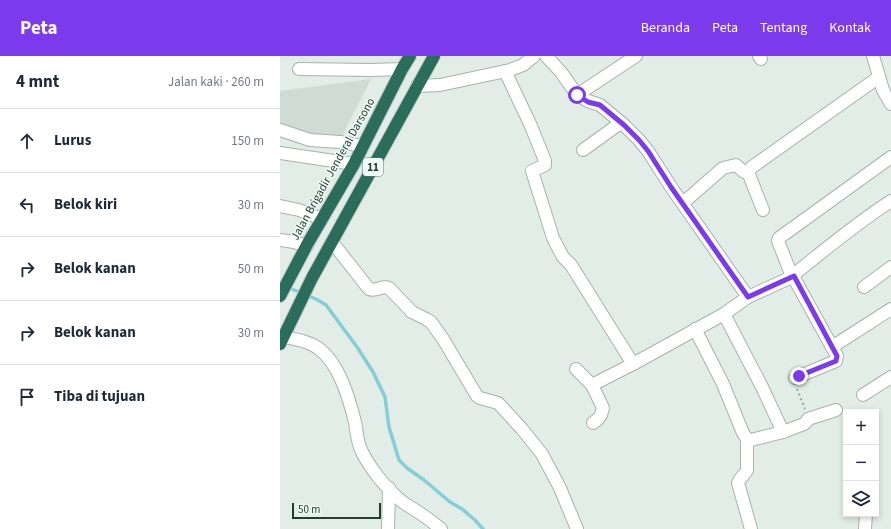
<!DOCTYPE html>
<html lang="id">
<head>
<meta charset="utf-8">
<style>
	body { margin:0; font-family:"Source Sans 3",sans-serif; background:#f6f6f7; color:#1f2937 }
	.controls { position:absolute; right:12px; bottom:12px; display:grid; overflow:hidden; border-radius:0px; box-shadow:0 2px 6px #0003 }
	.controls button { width:36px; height:36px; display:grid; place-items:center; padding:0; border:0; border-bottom:1px solid #e0e1e3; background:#fff; color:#1f2937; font:20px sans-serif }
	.scale { position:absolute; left:12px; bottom:10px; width:89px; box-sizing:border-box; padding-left:4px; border:2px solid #203e34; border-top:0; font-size:11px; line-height:14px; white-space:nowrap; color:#203e34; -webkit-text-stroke:3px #f1f9f4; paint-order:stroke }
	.stop { position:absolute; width:12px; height:12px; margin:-9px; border:3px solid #7c3aed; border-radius:50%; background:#fff }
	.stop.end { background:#7c3aed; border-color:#fff; box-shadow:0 1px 4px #0008 }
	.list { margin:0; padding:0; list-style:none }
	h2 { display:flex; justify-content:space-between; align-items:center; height:52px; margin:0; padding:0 16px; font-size:17px }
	h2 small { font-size:13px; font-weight:400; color:#747a83 }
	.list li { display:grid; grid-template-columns:26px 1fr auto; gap:12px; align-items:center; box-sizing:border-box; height:64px; padding:0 16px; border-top:1px solid #e0e1e3 }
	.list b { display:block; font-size:15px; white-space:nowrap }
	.list em { font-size:13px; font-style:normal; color:#747a83 }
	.icon { flex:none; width:22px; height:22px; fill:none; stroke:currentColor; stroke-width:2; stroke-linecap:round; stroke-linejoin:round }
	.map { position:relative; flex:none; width:611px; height:473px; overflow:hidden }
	header { display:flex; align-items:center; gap:24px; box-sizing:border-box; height:56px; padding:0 20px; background:#7c3aed; color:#fff }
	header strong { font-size:19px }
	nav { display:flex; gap:22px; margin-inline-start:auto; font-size:14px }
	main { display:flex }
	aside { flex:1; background:#fff }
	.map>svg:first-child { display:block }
</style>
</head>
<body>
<header>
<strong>Peta</strong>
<nav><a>Beranda</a><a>Peta</a><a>Tentang</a><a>Kontak</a></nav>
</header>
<main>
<aside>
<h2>4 mnt<small>Jalan kaki · 260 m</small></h2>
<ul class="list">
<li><svg class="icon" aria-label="ahead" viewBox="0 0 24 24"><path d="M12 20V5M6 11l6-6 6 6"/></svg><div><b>Lurus</b></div><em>150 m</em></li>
<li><svg class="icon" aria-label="left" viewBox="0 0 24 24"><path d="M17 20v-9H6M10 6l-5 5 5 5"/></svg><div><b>Belok kiri</b></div><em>30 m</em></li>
<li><svg class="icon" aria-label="right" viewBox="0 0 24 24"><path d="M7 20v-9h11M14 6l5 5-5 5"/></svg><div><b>Belok kanan</b></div><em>50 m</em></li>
<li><svg class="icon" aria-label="right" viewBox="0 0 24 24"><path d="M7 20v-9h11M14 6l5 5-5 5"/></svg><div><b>Belok kanan</b></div><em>30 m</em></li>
<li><svg class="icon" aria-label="arrive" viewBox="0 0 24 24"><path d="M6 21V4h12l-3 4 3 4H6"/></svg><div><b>Tiba di tujuan</b></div></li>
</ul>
</aside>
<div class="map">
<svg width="611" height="473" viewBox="0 0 611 473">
	<rect width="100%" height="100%" fill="#e1ede6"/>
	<path fill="#cfdcd5" d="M 91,23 L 57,90 L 0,80 L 0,35 Z"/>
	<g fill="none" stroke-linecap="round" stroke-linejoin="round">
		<path stroke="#84cfd6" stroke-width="3.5" d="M 7,231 L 36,243 L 46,249 L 77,291 L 93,316 L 105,341 L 109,371 L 119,404 L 127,412 L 144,424 L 170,446 L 182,453 L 195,464 L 203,473"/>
		<defs>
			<g id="minor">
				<path d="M 266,0 L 281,16 L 297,39 L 308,45 L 320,49 L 344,69 L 359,84 L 368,95 L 391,131 L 468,241"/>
				<path d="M 479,0 L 481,3"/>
				<path d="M 593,0 L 603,34 L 611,48"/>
				<path d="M 19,13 L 91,14 L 122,13"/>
				<path d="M 225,15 L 251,70 L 265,105 L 265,109 L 252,115 L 273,182 L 283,201 L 291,209 L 353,308"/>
				<path d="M 137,30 L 160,29 L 230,14 L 243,9 L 254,0"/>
				<path d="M 297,39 L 356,0"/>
				<path d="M 0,74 L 30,84 L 60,86 L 83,90"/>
				<path d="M 303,94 L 339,68 L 342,67"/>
				<path d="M 0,97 L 74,108"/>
				<path d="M 468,116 L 472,111 L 599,21"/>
				<path d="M 468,116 L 483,154"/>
				<path d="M 403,147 L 443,112 L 456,109 L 464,116 L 468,116"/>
				<path d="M 0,150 L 19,154 L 42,163"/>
				<path d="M 0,184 L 14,186 L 27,190"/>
				<path d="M 52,186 L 89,233 C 96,236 102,229 109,232 L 132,256 L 146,263 L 151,266 L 163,283 L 197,340 L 200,342 L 218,347 L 242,373 L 262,398 L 280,432 L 297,473"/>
				<path d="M 584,231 L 611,211"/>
				<path d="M 444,258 L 482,331 L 503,376"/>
				<path d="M 415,273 L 443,328 L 463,377 L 467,383 L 467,414 C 465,419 460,421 458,427 L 471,473"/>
				<path d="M 3,281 C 15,283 28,285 38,292 C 59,307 69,342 75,366 C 77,376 77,387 82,396 C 90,412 105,431 119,443 C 127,450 136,454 144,460 C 150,464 156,469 161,473"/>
				<path d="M 552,291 L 611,253"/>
				<path d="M 296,313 L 312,329 L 323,352 L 321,359 L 318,363 L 313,367"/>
				<path d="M 515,322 L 556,305 L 557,300 L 509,213 L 498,185 L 499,182 L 611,101"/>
				<path d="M 312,329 L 353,308 L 444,258 L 468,241 L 514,220 L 517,216 C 547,192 578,166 611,145"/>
				<path d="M 583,339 L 611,321"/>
				<path d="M 467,383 L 471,384 L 503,376 L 524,368 L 527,365 L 528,363 L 556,354"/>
				<path d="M 108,473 L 109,432"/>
				<path d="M 585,473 L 586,458"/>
			</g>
			<g id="highway">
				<path d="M 0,240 L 28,187 L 74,108 L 122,13 L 130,0"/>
				<path d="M 0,288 L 32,222 L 154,0"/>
			</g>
		</defs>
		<use href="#minor" stroke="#a3b5ad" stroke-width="14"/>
		<use href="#highway" stroke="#c1c9c6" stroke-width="14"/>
		<path stroke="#7fb39e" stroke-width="2" stroke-dasharray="2 3" stroke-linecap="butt" d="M 517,333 L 525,353"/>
		<use href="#minor" stroke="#fff" stroke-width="12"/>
		<use href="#highway" stroke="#296d5a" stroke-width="12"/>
	</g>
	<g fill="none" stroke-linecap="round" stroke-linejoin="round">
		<path stroke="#7c3aed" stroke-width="5" d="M 297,39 L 308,46 L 320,49 L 344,69 L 359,84 L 368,95 L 391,131 L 468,241 L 514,220 L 557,300 L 556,305 L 519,320"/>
	</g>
	<g text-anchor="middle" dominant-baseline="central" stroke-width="3" stroke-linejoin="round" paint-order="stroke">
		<rect fill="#f1f9f4" stroke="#5f766e" stroke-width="1" x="83" y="102" width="20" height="18" rx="3"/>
		<g font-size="11" font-weight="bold" fill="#203e34">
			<text x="93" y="111">11</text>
		</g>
		<g font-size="12" fill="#203e34" stroke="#f1f9f4">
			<text transform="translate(53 113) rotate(-61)">Jalan Brigadir Jenderal Darsono</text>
		</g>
	</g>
</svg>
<div class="controls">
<button>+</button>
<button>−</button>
<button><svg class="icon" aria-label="layers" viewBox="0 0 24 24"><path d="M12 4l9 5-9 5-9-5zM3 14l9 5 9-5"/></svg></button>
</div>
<div class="scale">50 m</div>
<div class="stop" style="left:297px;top:39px"></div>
<div class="stop end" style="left:519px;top:320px"></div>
</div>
</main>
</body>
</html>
